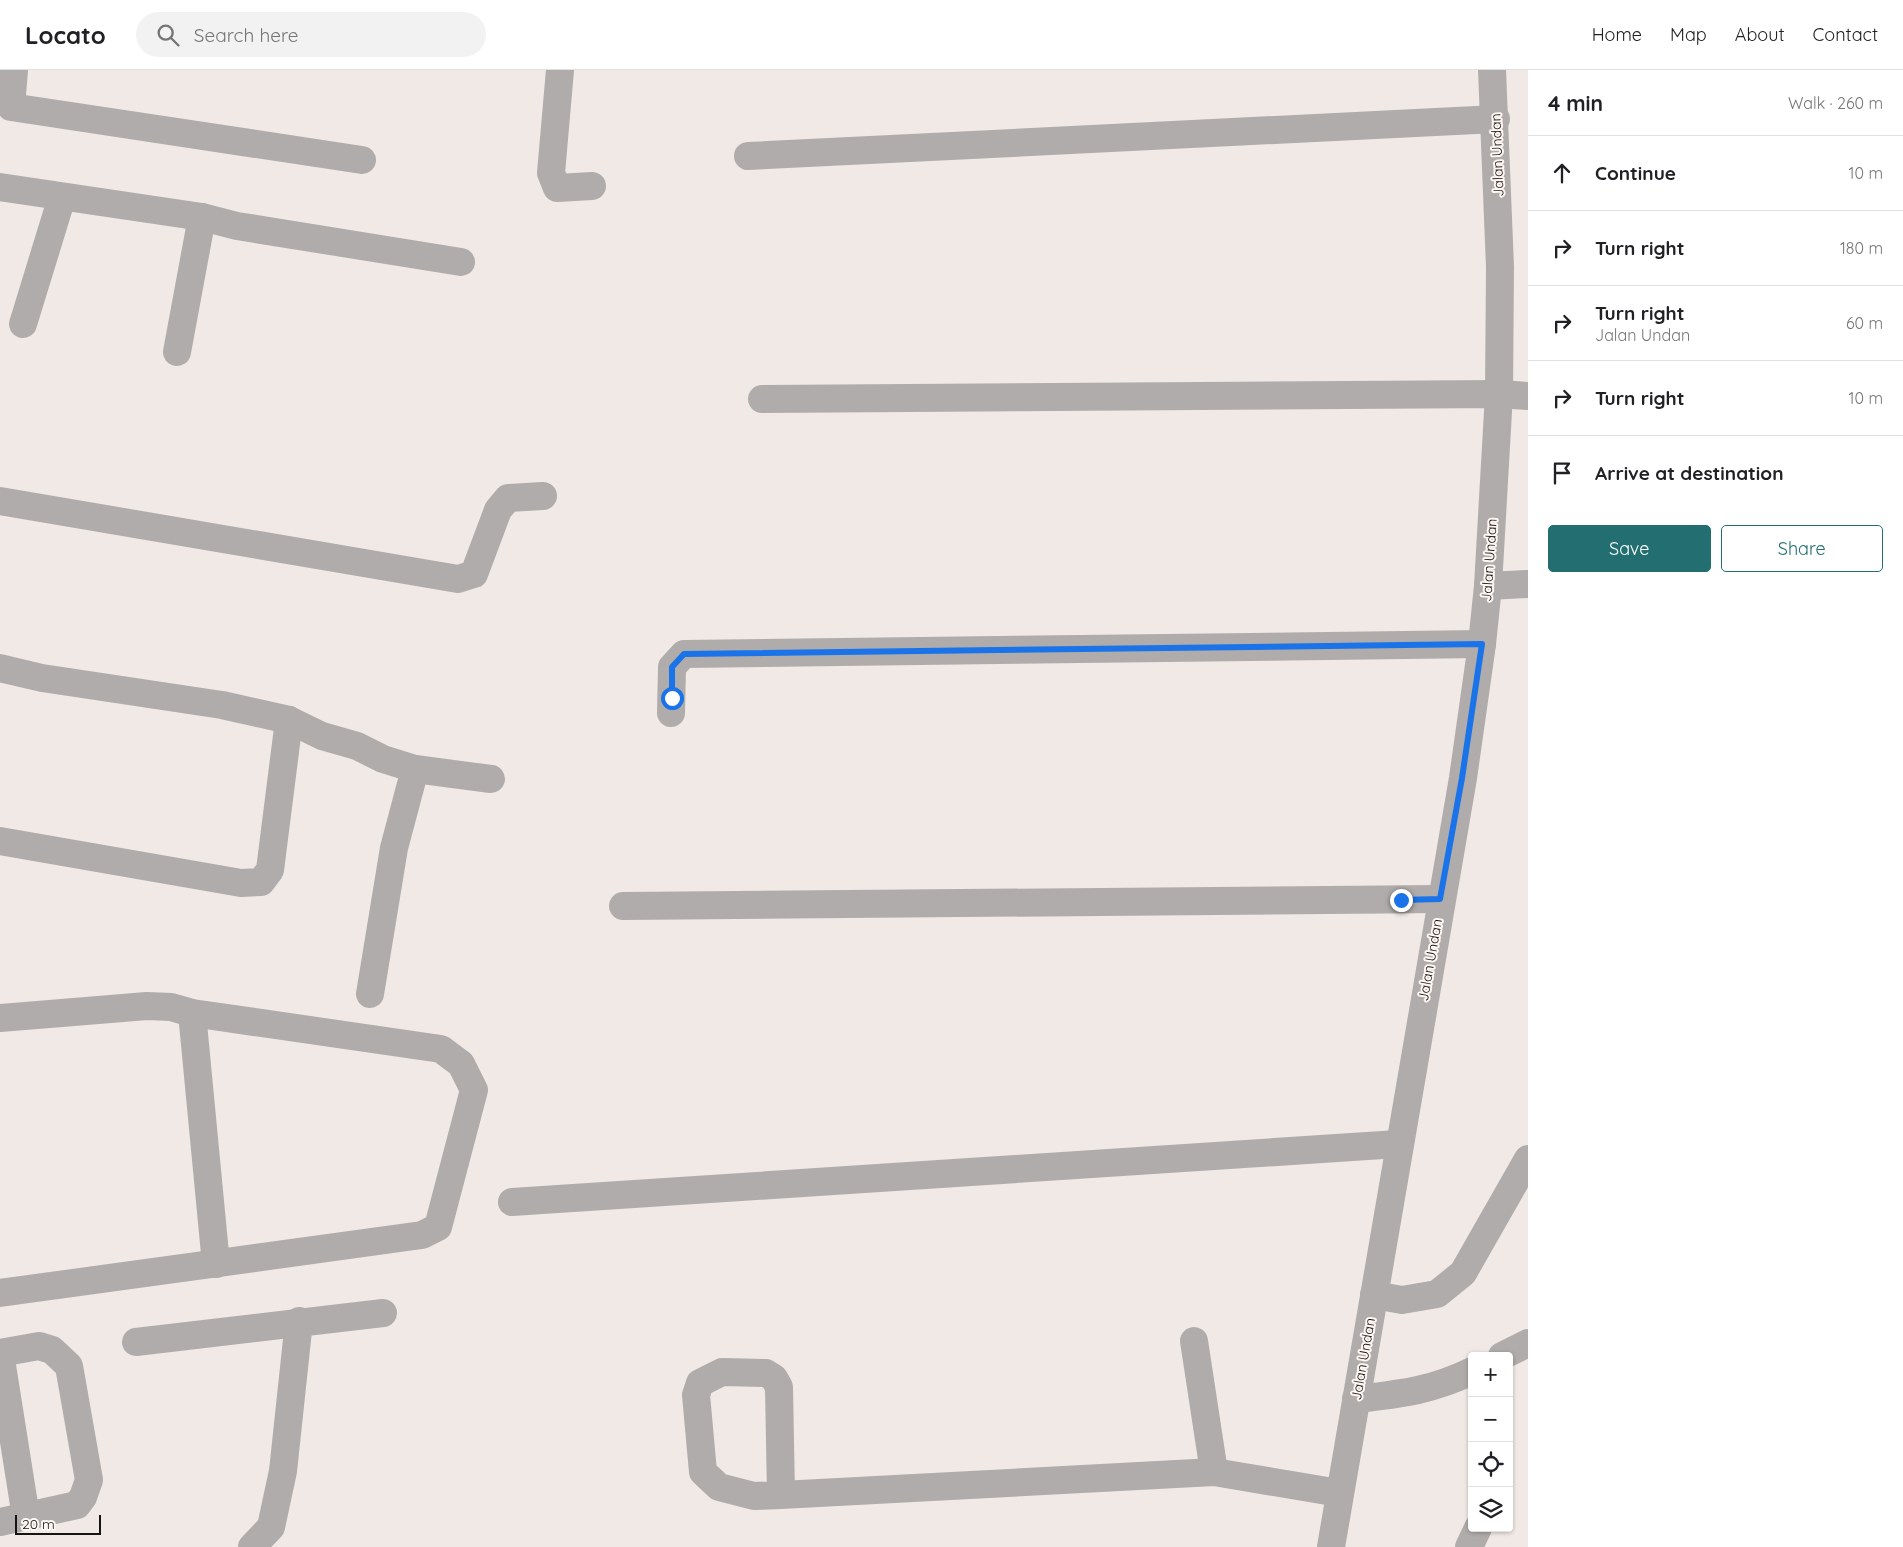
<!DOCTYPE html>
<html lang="en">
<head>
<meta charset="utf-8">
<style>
	body { margin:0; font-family:Quicksand,sans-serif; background:#f2f2f2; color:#202124 }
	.controls { position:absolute; right:15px; bottom:15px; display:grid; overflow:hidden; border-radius:5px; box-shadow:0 1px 4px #0004 }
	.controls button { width:45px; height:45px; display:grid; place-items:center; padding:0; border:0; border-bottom:1px solid #e0e0e0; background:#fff; color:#202124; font:25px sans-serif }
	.scale { position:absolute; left:15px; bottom:12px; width:86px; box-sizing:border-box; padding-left:5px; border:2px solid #171513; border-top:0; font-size:14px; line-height:18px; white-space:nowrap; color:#171513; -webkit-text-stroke:4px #fdf6f3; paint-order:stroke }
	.stop { position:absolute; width:15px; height:15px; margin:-11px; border:4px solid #1a73e8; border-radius:50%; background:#fff }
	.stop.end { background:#1a73e8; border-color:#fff; box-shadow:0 1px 5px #0008 }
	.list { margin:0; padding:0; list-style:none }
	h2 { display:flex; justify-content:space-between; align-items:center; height:65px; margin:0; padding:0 20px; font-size:21px }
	h2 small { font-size:16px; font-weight:400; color:#757577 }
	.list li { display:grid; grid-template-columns:32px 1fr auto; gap:15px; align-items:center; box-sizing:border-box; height:75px; padding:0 20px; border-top:1px solid #e0e0e0 }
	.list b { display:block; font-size:19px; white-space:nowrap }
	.list p { margin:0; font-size:16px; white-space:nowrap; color:#757577 }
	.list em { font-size:16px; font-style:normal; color:#757577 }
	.actions { display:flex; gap:10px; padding:15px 20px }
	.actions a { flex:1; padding:11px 0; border:1px solid #226e70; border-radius:5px; text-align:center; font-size:18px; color:#226e70 }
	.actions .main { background:#226e70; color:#fff }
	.icon { flex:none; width:28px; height:28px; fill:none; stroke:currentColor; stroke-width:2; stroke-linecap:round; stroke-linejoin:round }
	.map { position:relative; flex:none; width:1528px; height:1477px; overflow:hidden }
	header { display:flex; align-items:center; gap:30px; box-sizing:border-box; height:70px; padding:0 25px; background:#fff; border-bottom:1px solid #e0e0e0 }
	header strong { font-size:24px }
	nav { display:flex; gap:28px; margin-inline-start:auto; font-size:18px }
	.search { width:350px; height:45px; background:#f2f2f2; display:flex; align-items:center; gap:12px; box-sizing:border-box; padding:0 18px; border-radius:28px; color:#757577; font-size:19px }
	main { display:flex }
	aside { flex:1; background:#fff }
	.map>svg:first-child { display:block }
</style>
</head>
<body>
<header>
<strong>Locato</strong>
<div class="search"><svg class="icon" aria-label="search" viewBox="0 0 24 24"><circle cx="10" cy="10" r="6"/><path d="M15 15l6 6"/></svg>Search here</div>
<nav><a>Home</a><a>Map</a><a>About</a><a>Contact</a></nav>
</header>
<main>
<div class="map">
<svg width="1528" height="1477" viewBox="0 0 1528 1477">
	<rect width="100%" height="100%" fill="#f0e9e6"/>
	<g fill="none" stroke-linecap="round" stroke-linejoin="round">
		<g stroke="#afacab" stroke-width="28">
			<path d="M 14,0 L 11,37 L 362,90"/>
			<path d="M 560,0 L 551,103 L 557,118 L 592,116"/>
			<path d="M 748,86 L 1496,49"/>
			<path d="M 0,117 L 202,147 L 237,156 L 461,192"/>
			<path d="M 23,254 L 62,127"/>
			<path d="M 177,282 L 202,147"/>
			<path d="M 762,329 L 1499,324 L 1528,326"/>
			<path d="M 0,431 L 458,509 L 474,504 L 498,440 L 508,428 L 543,426"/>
			<path d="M 1488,516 L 1528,514"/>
			<path d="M 0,598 L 42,608 L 222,635 L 289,650 L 322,666 L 357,676 L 383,689 L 415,699 L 491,709"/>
			<path d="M 671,643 L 672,597 L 684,584 L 1482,574"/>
			<path d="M 0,771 L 241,813 L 261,812 L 270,800 L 289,650"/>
			<path d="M 623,836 L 1441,829"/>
			<path d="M 370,924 L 394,778 L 415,699"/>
			<path d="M 192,943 L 216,1194"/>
			<path d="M 0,948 L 147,936 L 171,937 L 192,943 L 441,979 L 461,994 L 474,1020 L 438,1157 L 422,1165 L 0,1223"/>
			<path d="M 512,1132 L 1398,1074"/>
			<path d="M 1374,1225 L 1402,1230 L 1437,1224 L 1463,1203 L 1528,1089"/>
			<path d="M 1194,1271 L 1214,1402"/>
			<path d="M 136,1272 L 383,1243"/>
			<path d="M 0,1283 L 39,1276 L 52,1280 L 69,1296 L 89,1410 L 83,1427 L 77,1435 L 0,1452"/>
			<path d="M 0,1283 L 26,1447"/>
			<path d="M 1502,1286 L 1528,1273"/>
			<path d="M 1356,1329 C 1400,1324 1431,1321 1472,1301"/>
			<path d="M 781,1425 L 779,1317 L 774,1308 L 766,1303 L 722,1302 L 700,1313 L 696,1325 L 703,1402 L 719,1417 L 754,1426 L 781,1425 L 1214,1402 L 1339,1423"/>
			<path d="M 252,1477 L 271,1457 L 283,1401 L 299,1251"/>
			<path d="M 1331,1477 L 1463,708 L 1482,574 L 1488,516 L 1499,324 L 1500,197 L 1492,0"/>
			<path d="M 1469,1477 L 1478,1458"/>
		</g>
	</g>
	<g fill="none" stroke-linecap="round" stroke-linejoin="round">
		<path stroke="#1a73e8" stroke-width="6" d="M 672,628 L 672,597 L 684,584 L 1482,574 L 1462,708 L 1440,829 L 1401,830"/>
	</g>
	<g text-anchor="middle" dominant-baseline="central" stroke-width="4" stroke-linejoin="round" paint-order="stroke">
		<g font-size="14" fill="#171513" stroke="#fdf6f3">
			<text transform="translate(1497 85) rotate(-92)">Jalan Undan</text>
			<text transform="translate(1489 490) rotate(-86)">Jalan Undan</text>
			<text transform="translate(1430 890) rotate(-80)">Jalan Undan</text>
			<text transform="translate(1363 1289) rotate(-80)">Jalan Undan</text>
		</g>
	</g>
</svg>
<div class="controls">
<button>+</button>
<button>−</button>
<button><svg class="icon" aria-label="locate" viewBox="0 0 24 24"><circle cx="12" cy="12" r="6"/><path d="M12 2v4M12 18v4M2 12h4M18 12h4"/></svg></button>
<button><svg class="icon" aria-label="layers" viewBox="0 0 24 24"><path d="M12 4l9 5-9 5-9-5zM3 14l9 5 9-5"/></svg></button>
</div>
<div class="scale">20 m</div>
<div class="stop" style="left:672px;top:628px"></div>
<div class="stop end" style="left:1401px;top:830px"></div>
</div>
<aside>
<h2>4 min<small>Walk · 260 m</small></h2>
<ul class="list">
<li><svg class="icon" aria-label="ahead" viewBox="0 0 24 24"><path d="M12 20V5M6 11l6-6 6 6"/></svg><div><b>Continue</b></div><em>10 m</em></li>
<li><svg class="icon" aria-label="right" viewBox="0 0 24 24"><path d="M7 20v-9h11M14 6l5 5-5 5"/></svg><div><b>Turn right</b></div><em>180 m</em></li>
<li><svg class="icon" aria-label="right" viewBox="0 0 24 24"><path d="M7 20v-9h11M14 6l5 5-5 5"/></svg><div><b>Turn right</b><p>Jalan Undan</p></div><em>60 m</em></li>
<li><svg class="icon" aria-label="right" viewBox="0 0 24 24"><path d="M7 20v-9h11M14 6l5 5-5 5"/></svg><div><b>Turn right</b></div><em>10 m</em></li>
<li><svg class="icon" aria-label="arrive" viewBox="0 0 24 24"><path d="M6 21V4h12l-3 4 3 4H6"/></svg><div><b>Arrive at destination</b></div></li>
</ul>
<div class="actions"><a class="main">Save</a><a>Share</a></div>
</aside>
</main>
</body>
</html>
